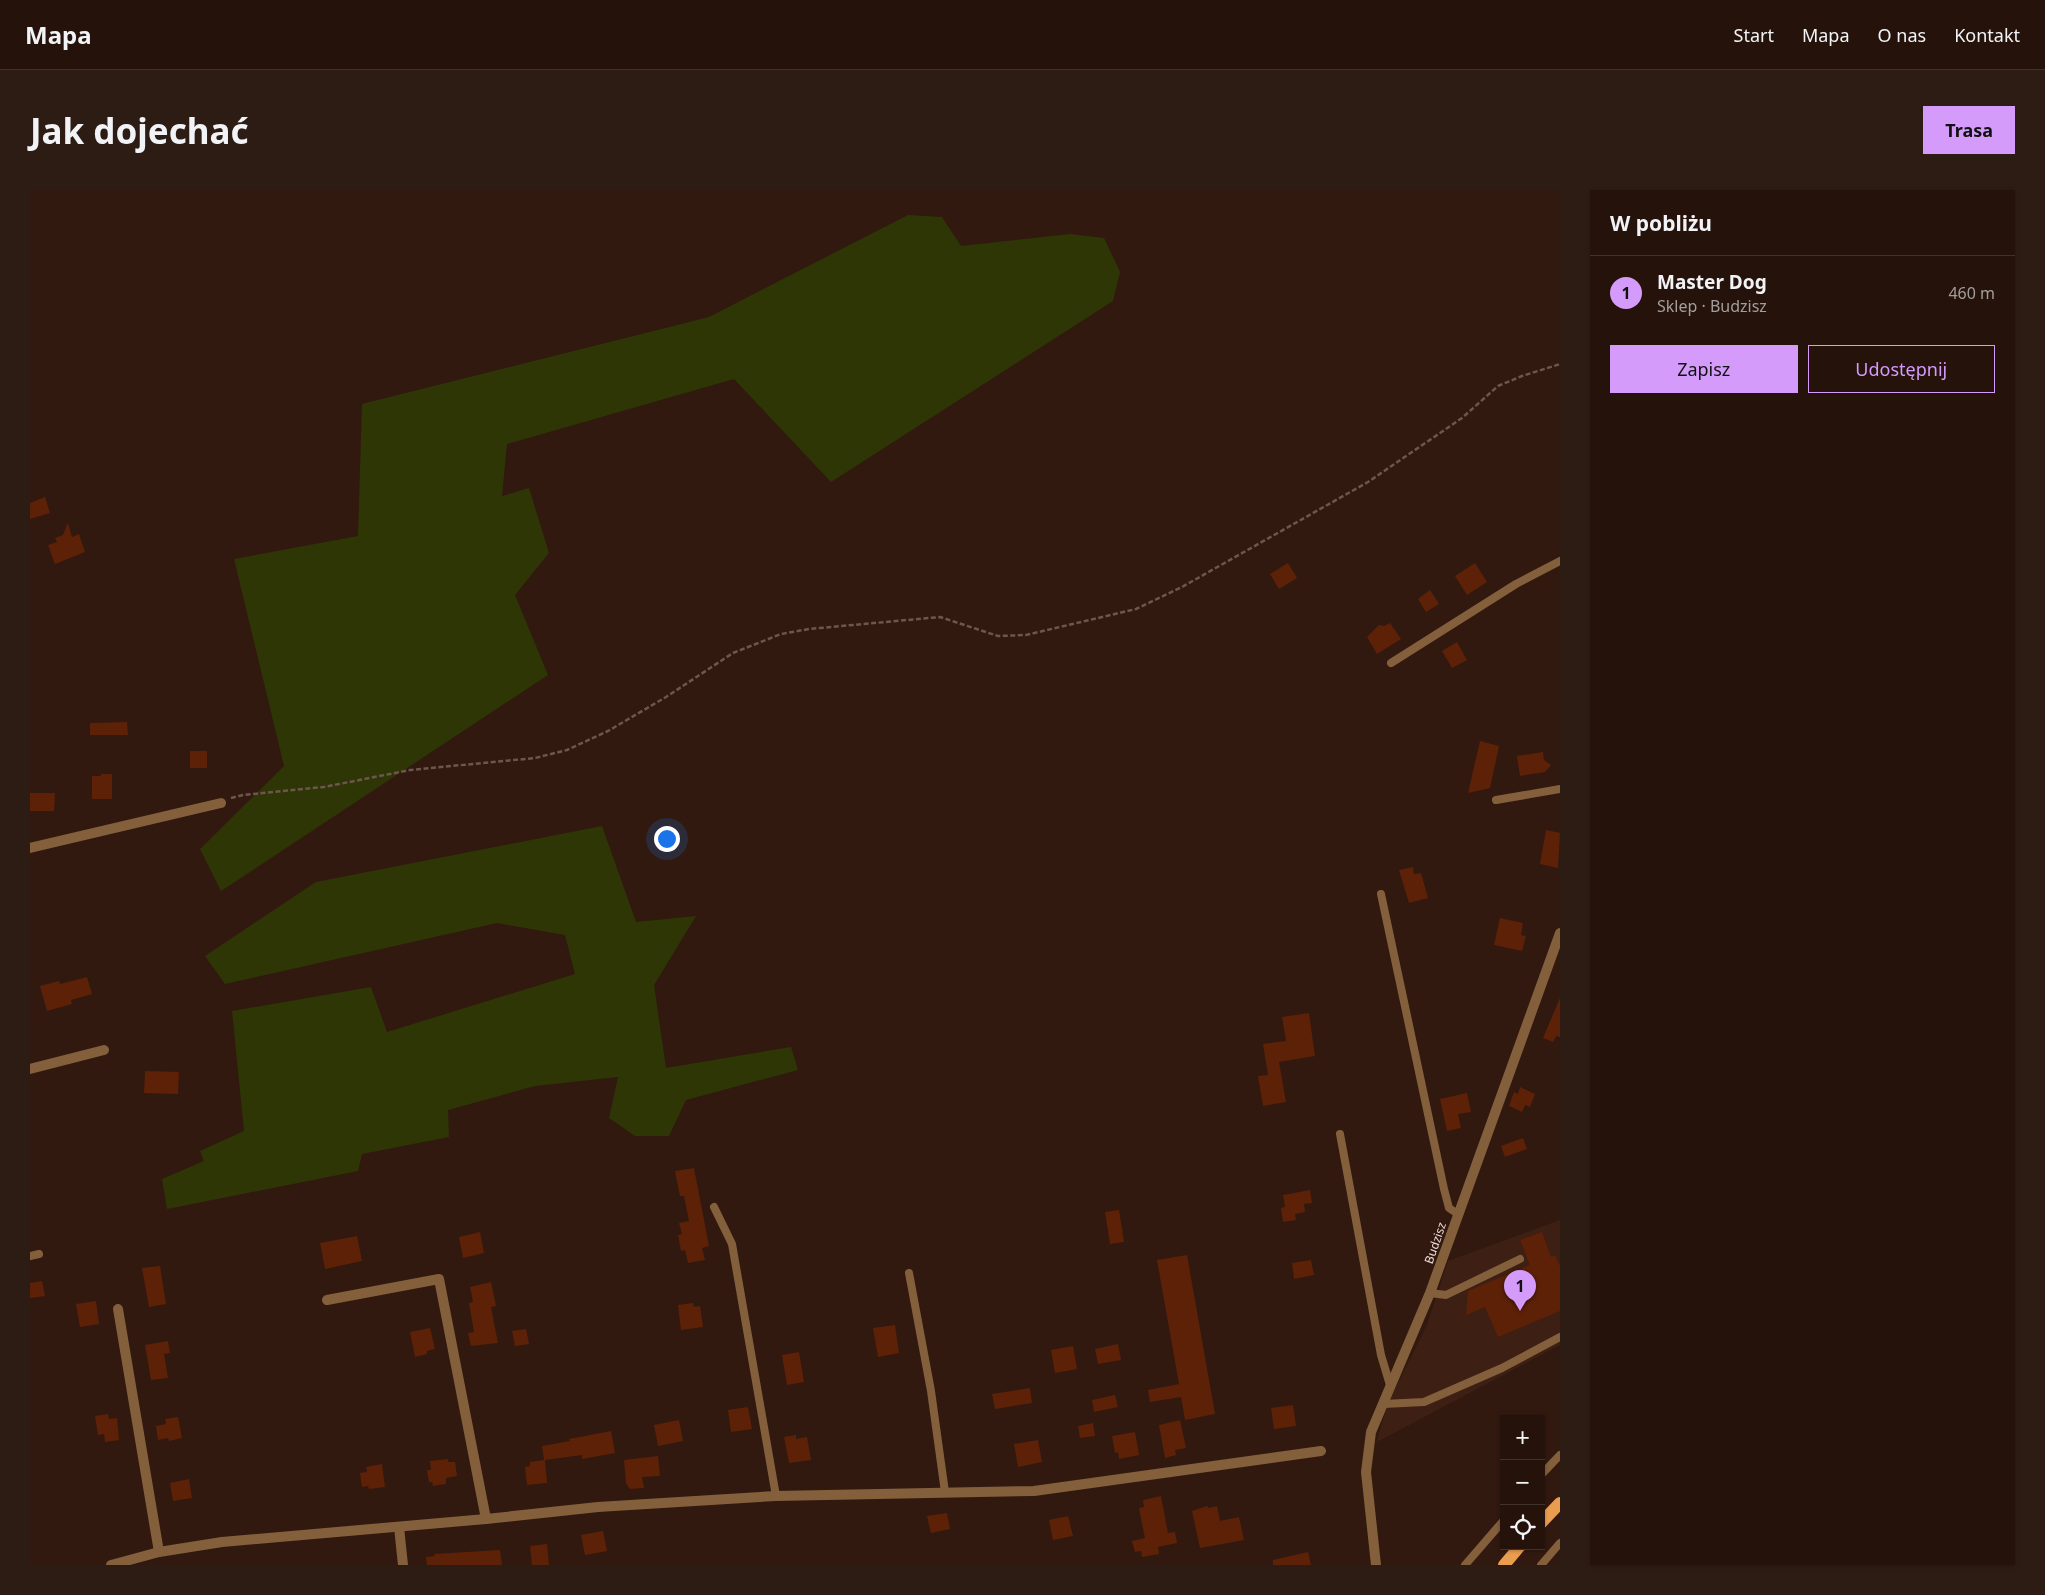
<!DOCTYPE html>
<html lang="pl">
<head>
<meta charset="utf-8">
<style>
	body { margin:0; font-family:"Noto Sans",sans-serif; background:#2d1c14; color:#f1f3f6 }
	.controls { position:absolute; right:15px; bottom:15px; display:grid; overflow:hidden; border-radius:0px; box-shadow:0 1px 4px #0004 }
	.controls button { width:45px; height:45px; display:grid; place-items:center; padding:0; border:0; border-bottom:1px solid #42322c; background:#25130b; color:#f1f3f6; font:25px sans-serif }
	.you { position:absolute; left:636px; top:648px; width:18px; height:18px; margin:-12px; border:4px solid #fff; border-radius:50%; background:#1a73e8; box-shadow:0 0 0 8px #1a73e833 }
	.badge { display:grid; place-items:center; width:32px; height:32px; border-radius:50%; background:#d59bfb; color:#111; font-size:16px; font-weight:700 }
	.pin { position:absolute; translate:-50% -41px; filter:drop-shadow(0 1px 2px #0008) }
	.pin::after { content:''; position:absolute; top:26px; width:18px; height:15px; background:inherit; clip-path:polygon(0 0,100% 0,50% 100%) }
	.list { margin:0; padding:0; list-style:none }
	h2 { display:flex; justify-content:space-between; align-items:center; height:65px; margin:0; padding:0 20px; font-size:21px }
	h2 small { font-size:16px; font-weight:400; color:#a39e9d }
	.list li { display:grid; grid-template-columns:32px 1fr auto; gap:15px; align-items:center; box-sizing:border-box; height:75px; padding:0 20px; border-top:1px solid #42322c }
	.list b { display:block; font-size:19px; white-space:nowrap }
	.list p { margin:0; font-size:16px; white-space:nowrap; color:#a39e9d }
	.list em { font-size:16px; font-style:normal; color:#a39e9d }
	.actions { display:flex; gap:10px; padding:15px 20px }
	.actions a { flex:1; padding:11px 0; border:1px solid #d59bfb; border-radius:0px; text-align:center; font-size:18px; color:#d59bfb }
	.actions .main { background:#d59bfb; color:#111 }
	.icon { flex:none; width:28px; height:28px; fill:none; stroke:currentColor; stroke-width:2; stroke-linecap:round; stroke-linejoin:round }
	.map { position:relative; flex:none; width:1530px; height:1375px; overflow:hidden; border-radius:0px }
	header { display:flex; align-items:center; gap:30px; box-sizing:border-box; height:70px; padding:0 25px; background:#25130b; border-bottom:1px solid #42322c }
	header strong { font-size:24px }
	nav { display:flex; gap:28px; margin-inline-start:auto; font-size:18px }
	.intro { display:flex; align-items:center; justify-content:space-between; box-sizing:border-box; height:120px; padding:0 30px }
	h1 { margin:0; font-size:35px }
	.button { padding:12px 22px; border-radius:0px; background:#d59bfb; color:#111; font-size:18px; font-weight:700 }
	main { display:flex; gap:30px; padding:0 30px }
	aside { flex:1; background:#25130b; border-radius:0px; box-shadow:0 1px 4px #0004 }
	.map>svg:first-child { display:block }
</style>
</head>
<body>
<header>
<strong>Mapa</strong>
<nav><a>Start</a><a>Mapa</a><a>O nas</a><a>Kontakt</a></nav>
</header>
<div class="intro"><h1>Jak dojechać</h1><a class="button">Trasa</a></div>
<main>
<div class="map">
<svg width="1530" height="1375" viewBox="0 0 1530 1375">
	<rect width="100%" height="100%" fill="#31190f"/>
	<path fill="#3e1f13" d="M 1530,1030 L 1530,1155 L 1347,1252 L 1352,1232 L 1362,1205 L 1397,1135 L 1418,1071 Z"/>
	<g fill="#2f3605">
		<path d="M 878,25 L 912,27 L 931,56 L 1040,44 L 1074,48 L 1090,82 L 1083,111 L 801,292 L 704,189 L 477,254 L 472,306 L 499,298 L 519,363 L 485,405 L 518,485 L 191,701 L 170,659 L 254,576 L 204,369 L 328,346 L 332,214 L 679,127 Z"/>
		<path d="M 572,636 L 606,732 L 666,726 L 624,795 L 636,878 L 761,857 L 768,880 L 656,910 L 639,946 L 605,946 L 579,928 L 588,887 L 505,896 L 418,920 L 419,947 L 332,964 L 328,981 L 137,1019 L 132,989 L 174,971 L 170,961 L 214,941 L 202,821 L 341,797 L 357,842 L 545,784 L 535,745 L 467,733 L 195,794 L 175,766 L 286,692 Z"/>
	</g>
	<g fill="#5d2107">
		<path d="M 15,307 L 20,323 L 0,329 L 0,313 Z"/>
		<path d="M 38,333 L 42,347 L 49,344 L 55,362 L 25,374 L 18,355 L 27,352 L 25,348 L 33,345 Z"/>
		<path d="M 1258,373 L 1267,388 L 1249,399 L 1240,384 Z"/>
		<path d="M 1445,373 L 1457,392 L 1437,405 L 1425,386 Z"/>
		<path d="M 1400,400 L 1409,414 L 1396,422 L 1388,409 Z"/>
		<path d="M 1360,433 L 1371,449 L 1347,464 L 1337,447 L 1349,435 L 1354,436 Z"/>
		<path d="M 1427,452 L 1437,470 L 1422,478 L 1412,461 Z"/>
		<path d="M 97,532 L 98,545 L 60,545 L 60,533 Z"/>
		<path d="M 1450,551 L 1469,556 L 1460,598 L 1438,603 Z"/>
		<rect x="160" y="561" width="17" height="17"/>
		<path d="M 1513,562 L 1514,570 L 1521,575 L 1515,582 L 1490,586 L 1487,566 Z"/>
		<path d="M 71,584 L 82,584 L 82,609 L 62,609 L 62,586 L 71,586 Z"/>
		<path d="M 0,603 L 25,603 L 24,621 L 0,621 Z"/>
		<path d="M 1516,640 L 1530,643 L 1528,678 L 1510,674 Z"/>
		<path d="M 1383,677 L 1384,684 L 1391,683 L 1398,708 L 1379,713 L 1369,680 Z"/>
		<path d="M 1470,728 L 1493,733 L 1491,745 L 1496,746 L 1492,761 L 1464,755 Z"/>
		<path d="M 57,787 L 62,804 L 41,810 L 42,814 L 17,821 L 10,796 L 29,791 L 30,794 Z"/>
		<path d="M 1530,808 L 1530,847 L 1526,846 L 1523,852 L 1513,848 Z"/>
		<path d="M 1279,823 L 1285,866 L 1249,872 L 1256,912 L 1233,916 L 1228,886 L 1238,885 L 1233,854 L 1256,851 L 1252,827 Z"/>
		<path d="M 115,881 L 149,882 L 148,904 L 114,903 Z"/>
		<path d="M 1490,897 L 1505,904 L 1500,917 L 1495,915 L 1492,922 L 1479,916 L 1484,902 L 1488,904 Z"/>
		<path d="M 1437,903 L 1441,922 L 1428,924 L 1431,938 L 1417,941 L 1410,909 Z"/>
		<path d="M 1493,948 L 1497,959 L 1475,967 L 1471,956 Z"/>
		<path d="M 664,978 L 679,1056 L 672,1058 L 675,1070 L 658,1073 L 655,1060 L 651,1061 L 648,1045 L 652,1044 L 649,1033 L 659,1031 L 654,1006 L 650,1006 L 645,981 Z"/>
		<path d="M 1280,1000 L 1282,1013 L 1274,1014 L 1275,1022 L 1265,1024 L 1266,1030 L 1253,1032 L 1251,1018 L 1255,1017 L 1253,1005 Z"/>
		<path d="M 1089,1020 L 1094,1052 L 1080,1054 L 1075,1022 Z"/>
		<path d="M 450,1042 L 454,1063 L 433,1068 L 429,1047 Z"/>
		<path d="M 1512,1042 L 1521,1067 L 1525,1065 L 1530,1076 L 1530,1121 L 1468,1147 L 1455,1117 L 1436,1125 L 1438,1101 L 1500,1075 L 1490,1050 Z"/>
		<path d="M 327,1046 L 332,1071 L 295,1079 L 290,1053 Z"/>
		<path d="M 1157,1065 L 1185,1224 L 1155,1230 L 1151,1207 L 1120,1212 L 1118,1200 L 1149,1194 L 1127,1070 Z"/>
		<path d="M 1281,1070 L 1284,1085 L 1264,1089 L 1262,1073 Z"/>
		<path d="M 130,1076 L 136,1114 L 119,1117 L 112,1078 Z"/>
		<path d="M 12,1091 L 15,1106 L 0,1108 L 0,1093 Z"/>
		<path d="M 461,1092 L 466,1116 L 461,1117 L 468,1153 L 441,1156 L 438,1143 L 444,1142 L 439,1113 L 443,1112 L 440,1097 Z"/>
		<path d="M 66,1111 L 69,1134 L 50,1137 L 46,1114 Z"/>
		<path d="M 663,1113 L 664,1117 L 670,1116 L 673,1137 L 651,1140 L 648,1115 Z"/>
		<path d="M 865,1135 L 869,1163 L 848,1167 L 843,1138 Z"/>
		<path d="M 400,1138 L 405,1159 L 397,1161 L 397,1164 L 385,1167 L 380,1142 Z"/>
		<path d="M 496,1139 L 499,1154 L 485,1156 L 482,1141 Z"/>
		<path d="M 138,1151 L 140,1163 L 134,1164 L 138,1188 L 121,1190 L 115,1155 Z"/>
		<path d="M 1088,1154 L 1091,1170 L 1068,1174 L 1065,1159 Z"/>
		<path d="M 1043,1156 L 1047,1179 L 1025,1183 L 1021,1160 Z"/>
		<path d="M 769,1162 L 774,1192 L 757,1195 L 752,1165 Z"/>
		<path d="M 1000,1198 L 1002,1213 L 965,1219 L 962,1204 Z"/>
		<path d="M 1085,1205 L 1088,1217 L 1064,1222 L 1062,1210 Z"/>
		<path d="M 1263,1215 L 1266,1236 L 1244,1239 L 1241,1218 Z"/>
		<path d="M 718,1217 L 722,1239 L 701,1242 L 698,1220 Z"/>
		<path d="M 78,1224 L 79,1229 L 87,1228 L 89,1250 L 75,1252 L 74,1244 L 68,1245 L 65,1226 Z"/>
		<path d="M 148,1227 L 152,1248 L 139,1251 L 138,1248 L 128,1250 L 126,1236 L 136,1234 L 135,1229 Z"/>
		<path d="M 649,1230 L 653,1251 L 628,1256 L 624,1235 Z"/>
		<path d="M 1150,1230 L 1156,1258 L 1145,1260 L 1146,1265 L 1135,1268 L 1129,1235 Z"/>
		<path d="M 1063,1233 L 1065,1246 L 1050,1248 L 1048,1236 Z"/>
		<path d="M 581,1241 L 585,1263 L 552,1269 L 552,1265 L 515,1270 L 517,1293 L 497,1295 L 495,1277 L 500,1276 L 500,1272 L 514,1270 L 512,1256 L 540,1251 L 539,1249 Z"/>
		<path d="M 1105,1242 L 1109,1265 L 1089,1269 L 1088,1262 L 1085,1263 L 1082,1246 Z"/>
		<path d="M 766,1245 L 766,1249 L 777,1247 L 781,1270 L 759,1273 L 754,1247 Z"/>
		<path d="M 1008,1250 L 1012,1272 L 988,1277 L 984,1254 Z"/>
		<path d="M 628,1266 L 630,1286 L 612,1287 L 614,1298 L 600,1299 L 596,1293 L 594,1270 Z"/>
		<path d="M 418,1269 L 418,1272 L 425,1272 L 427,1286 L 416,1288 L 416,1294 L 403,1296 L 402,1292 L 399,1292 L 397,1280 L 401,1280 L 400,1271 Z"/>
		<path d="M 352,1274 L 355,1297 L 339,1299 L 338,1296 L 332,1297 L 330,1283 L 337,1282 L 336,1277 Z"/>
		<path d="M 159,1289 L 162,1308 L 143,1311 L 140,1293 Z"/>
		<path d="M 1131,1306 L 1138,1343 L 1145,1342 L 1147,1353 L 1128,1357 L 1129,1364 L 1112,1367 L 1111,1361 L 1105,1362 L 1102,1351 L 1115,1348 L 1109,1318 L 1114,1317 L 1113,1310 Z"/>
		<path d="M 1177,1316 L 1179,1318 L 1187,1316 L 1190,1331 L 1209,1327 L 1214,1350 L 1170,1358 L 1162,1321 Z"/>
		<path d="M 917,1323 L 920,1339 L 901,1343 L 897,1326 Z"/>
		<path d="M 1038,1326 L 1043,1346 L 1023,1350 L 1019,1330 Z"/>
		<path d="M 573,1341 L 577,1361 L 555,1365 L 551,1345 Z"/>
		<path d="M 517,1354 L 519,1375 L 502,1375 L 500,1356 Z"/>
		<path d="M 470,1360 L 472,1375 L 397,1375 L 396,1367 L 405,1366 L 404,1364 Z"/>
		<path d="M 1278,1362 L 1281,1375 L 1243,1375 L 1243,1370 Z"/>
	</g>
	<g fill="none" stroke-linecap="round" stroke-linejoin="round">
		<path stroke="#6d564e" stroke-width="2.5" stroke-dasharray="5 2.5" stroke-linecap="butt" d="M 201,608 L 213,605 L 294,597 L 380,580 L 505,568 L 537,560 L 578,541 L 636,507 L 703,463 L 751,444 L 779,439 L 910,427 L 968,446 L 996,445 L 1106,419 L 1152,397 L 1338,292 L 1432,228 L 1468,196 L 1492,186 L 1530,174"/>
		<g stroke="#845f3c" stroke-width="8">
			<path d="M 1361,473 L 1486,394 L 1530,371"/>
			<path d="M 1466,610 L 1530,599"/>
			<path d="M 1351,704 L 1414,999 L 1419,1018 L 1428,1024"/>
			<path d="M 1310,944 L 1351,1165 L 1360,1195"/>
			<path d="M 684,1017 L 702,1054 L 746,1306"/>
			<path d="M 0,1066 L 9,1064"/>
			<path d="M 879,1083 L 901,1201 L 915,1302"/>
			<path d="M 1400,1103 L 1416,1105 L 1490,1069"/>
			<path d="M 1353,1214 L 1394,1212 L 1472,1178 L 1530,1147"/>
			<path d="M 1511,1285 L 1530,1265"/>
			<path d="M 1435,1375 L 1474,1330"/>
			<path d="M 1511,1375 L 1530,1353"/>
		</g>
		<g stroke="#845f3c" stroke-width="10">
			<path d="M 0,658 L 191,613"/>
			<path d="M 0,879 L 74,860"/>
			<path d="M 297,1110 L 409,1089 L 456,1329"/>
			<path d="M 88,1119 L 129,1362"/>
			<path d="M 369,1337 L 373,1375"/>
			<path d="M 81,1375 L 129,1362 L 192,1352 L 456,1329 L 568,1317 L 746,1306 L 1004,1301 L 1291,1261"/>
			<path d="M 1346,1375 L 1336,1282 L 1341,1242 L 1400,1103 L 1530,743"/>
		</g>
		<g stroke="#eb9d4f" stroke-width="12">
			<path d="M 1511,1333 L 1530,1313"/>
			<path d="M 1474,1375 L 1490,1356"/>
		</g>
	</g>
	<g text-anchor="middle" dominant-baseline="central" stroke-width="4" stroke-linejoin="round" paint-order="stroke">
		<g font-size="12" fill="#eedcd6" stroke="#31190f">
			<text transform="translate(1405 1053) rotate(-71)">Budzisz</text>
		</g>
	</g>
</svg>
<div class="controls">
<button>+</button>
<button>−</button>
<button><svg class="icon" aria-label="locate" viewBox="0 0 24 24"><circle cx="12" cy="12" r="6"/><path d="M12 2v4M12 18v4M2 12h4M18 12h4"/></svg></button>
</div>
<div class="you"></div>
<div class="pin badge" style="left:1490px;top:1121px">1</div>
</div>
<aside>
<h2>W pobliżu<small></small></h2>
<ul class="list">
<li><span class="badge">1</span><div><b>Master Dog</b><p>Sklep · Budzisz</p></div><em>460 m</em></li>
</ul>
<div class="actions"><a class="main">Zapisz</a><a>Udostępnij</a></div>
</aside>
</main>
</body>
</html>
